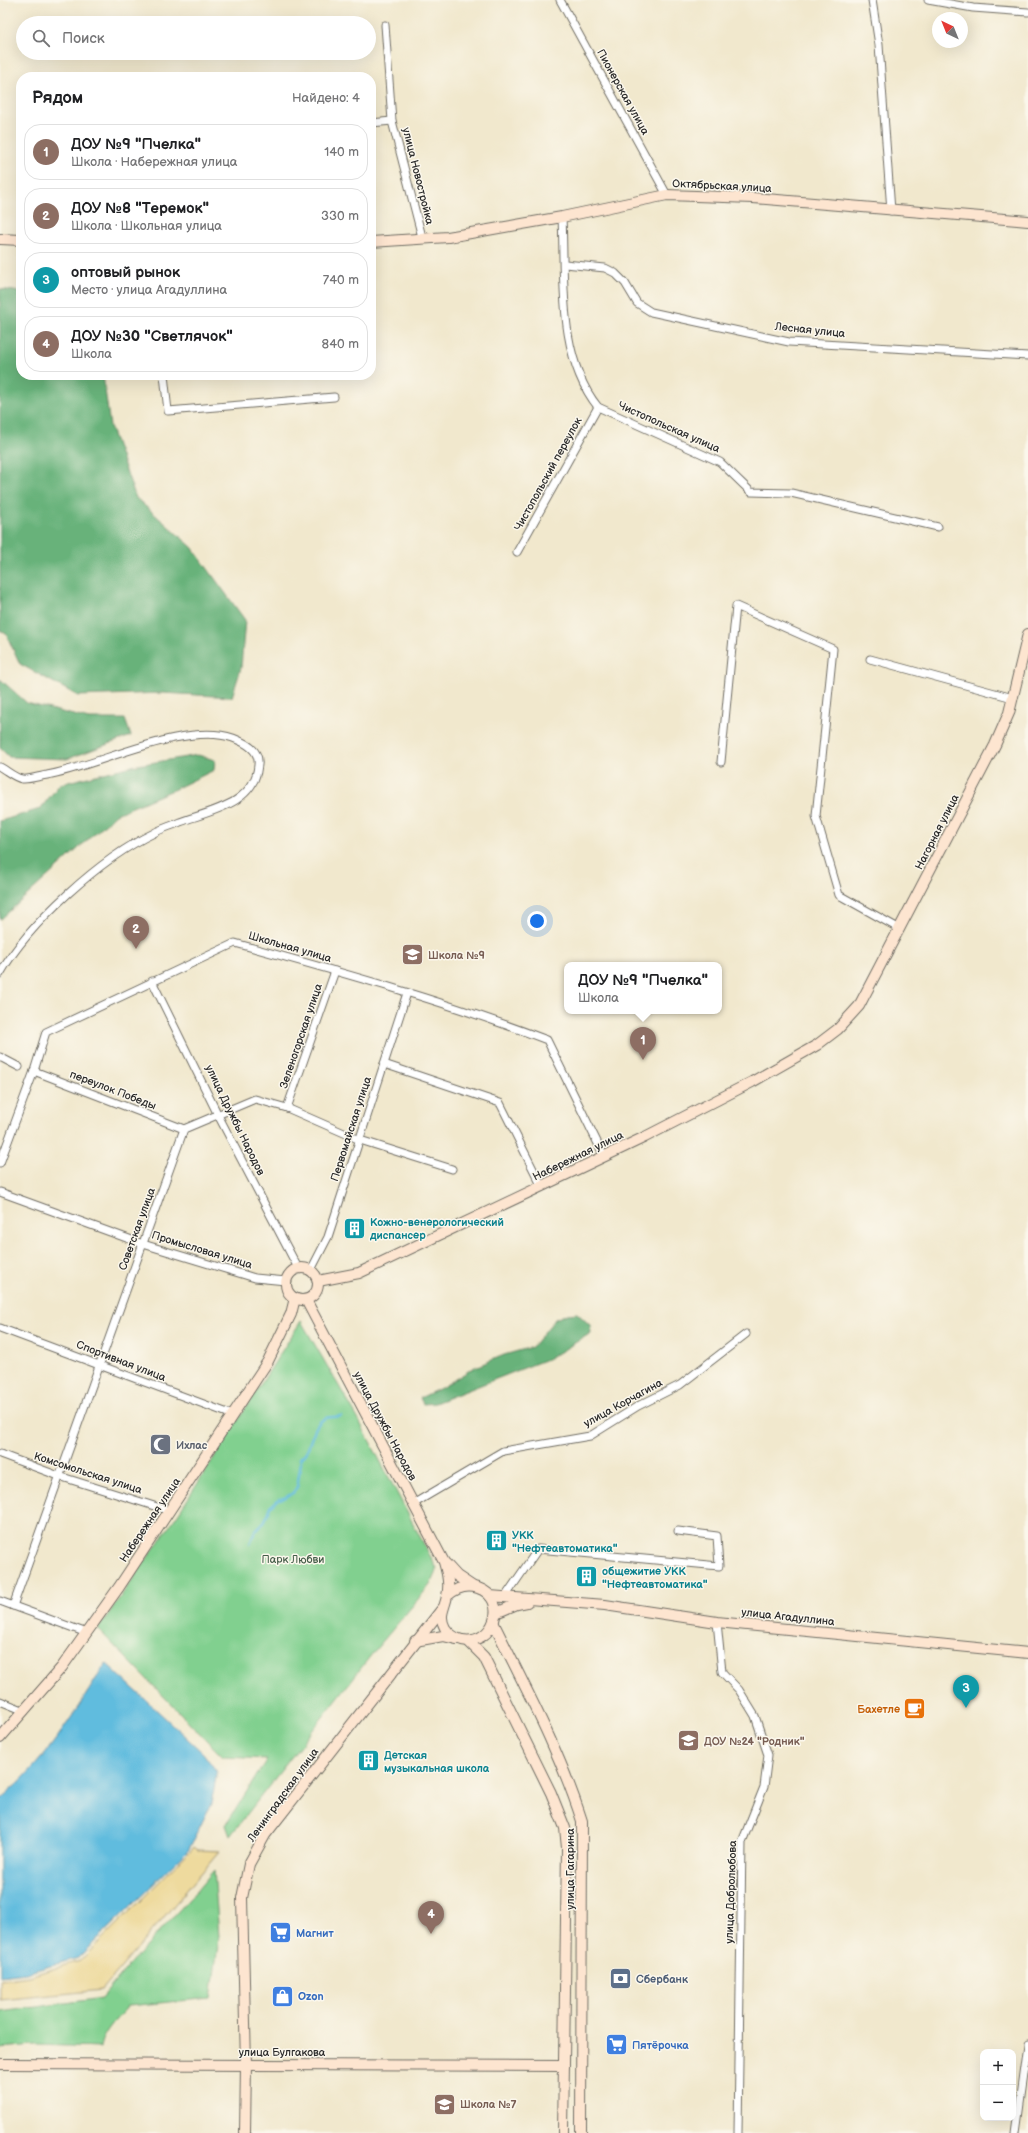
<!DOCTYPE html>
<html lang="ru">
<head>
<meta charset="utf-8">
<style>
	body { margin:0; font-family:"Balsamiq Sans",sans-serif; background:#f2f2f2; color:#202124 }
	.controls { position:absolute; right:12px; bottom:12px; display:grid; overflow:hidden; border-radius:8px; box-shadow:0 4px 16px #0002 }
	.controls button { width:36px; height:36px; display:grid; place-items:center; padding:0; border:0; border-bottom:1px solid #e0e0e0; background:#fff; color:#202124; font:20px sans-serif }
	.compass { position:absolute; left:932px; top:12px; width:36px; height:36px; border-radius:50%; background:#fff; box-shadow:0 4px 16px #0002; rotate:317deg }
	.you { position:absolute; left:537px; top:921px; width:14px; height:14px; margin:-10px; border:3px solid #fff; border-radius:50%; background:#1a73e8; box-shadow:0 0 0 6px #1a73e833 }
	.badge { display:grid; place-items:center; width:26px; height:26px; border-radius:50%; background:#d93025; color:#fff; font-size:13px; font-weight:700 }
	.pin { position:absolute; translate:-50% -33px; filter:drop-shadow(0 1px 2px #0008) }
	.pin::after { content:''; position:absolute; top:21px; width:14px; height:12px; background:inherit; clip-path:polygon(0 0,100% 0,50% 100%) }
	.popup { position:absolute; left:564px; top:962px; width:158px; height:52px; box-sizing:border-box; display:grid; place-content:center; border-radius:8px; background:#fff; filter:drop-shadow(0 1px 3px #0005); font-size:13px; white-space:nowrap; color:#757577 }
	.popup b { font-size:15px; color:#202124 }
	.popup::after { content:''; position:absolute; left:50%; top:100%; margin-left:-8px; border:8px solid transparent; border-top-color:#fff }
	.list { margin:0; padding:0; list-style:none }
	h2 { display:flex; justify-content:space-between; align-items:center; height:52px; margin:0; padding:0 16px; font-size:17px }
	h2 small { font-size:13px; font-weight:400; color:#757577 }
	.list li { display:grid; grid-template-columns:26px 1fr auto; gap:12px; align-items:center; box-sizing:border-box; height:56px; margin:0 8px 8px; padding:0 8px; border:1px solid #e0e0e0; border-radius:16px }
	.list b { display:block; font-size:15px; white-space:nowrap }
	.list p { margin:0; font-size:13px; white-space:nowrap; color:#757577 }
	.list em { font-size:13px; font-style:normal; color:#757577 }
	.icon { flex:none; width:22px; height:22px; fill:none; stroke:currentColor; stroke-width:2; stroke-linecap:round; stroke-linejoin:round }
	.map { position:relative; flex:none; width:1028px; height:2133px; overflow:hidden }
	.search { position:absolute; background:#fff; box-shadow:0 4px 16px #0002; left:16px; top:16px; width:360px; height:44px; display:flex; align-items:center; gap:10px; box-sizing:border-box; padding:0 14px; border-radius:22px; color:#757577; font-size:15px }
	.panel { position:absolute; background:#fff; box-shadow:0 4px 16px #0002; left:16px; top:72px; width:360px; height:308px; border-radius:16px }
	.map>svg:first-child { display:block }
</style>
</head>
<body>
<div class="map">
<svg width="1028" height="2133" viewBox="0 0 1028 2133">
	<rect width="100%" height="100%" fill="#fbf7ec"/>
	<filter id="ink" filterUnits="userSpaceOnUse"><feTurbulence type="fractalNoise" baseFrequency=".025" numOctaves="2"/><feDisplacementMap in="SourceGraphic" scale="8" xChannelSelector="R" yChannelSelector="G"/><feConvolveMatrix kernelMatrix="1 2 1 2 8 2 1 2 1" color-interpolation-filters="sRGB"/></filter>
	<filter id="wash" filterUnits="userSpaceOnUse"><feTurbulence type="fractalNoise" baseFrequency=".012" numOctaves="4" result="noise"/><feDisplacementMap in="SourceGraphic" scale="16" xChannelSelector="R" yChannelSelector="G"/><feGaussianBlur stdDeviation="0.9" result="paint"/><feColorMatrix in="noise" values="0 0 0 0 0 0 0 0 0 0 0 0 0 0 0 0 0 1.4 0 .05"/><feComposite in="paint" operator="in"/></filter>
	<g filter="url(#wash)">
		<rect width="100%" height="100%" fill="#f1e8cd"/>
		<g fill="#81d08f" stroke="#567e5d">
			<path d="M 301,1321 L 357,1417 L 437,1569 L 430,1585 L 372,1654 L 230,1836 L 226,1825 L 267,1759 L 223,1757 L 98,1629 L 180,1511 Z"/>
			<path d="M 214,1870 L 219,1937 L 211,1998 L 128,2006 C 118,2018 103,2031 100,2047 L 35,2045 L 0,2048 L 0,2012 L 102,1998 C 137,1953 178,1914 214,1870 Z"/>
		</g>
		<g fill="#68b27a" stroke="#4a6e52">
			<path d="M 0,289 L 21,292 L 21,375 L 103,375 L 110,426 L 136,498 L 192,547 L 245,620 L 241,668 L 232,697 L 162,693 L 78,696 L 20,664 L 6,634 L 0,630 Z"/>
			<path d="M 0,679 L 27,703 L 89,719 L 125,719 L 131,736 L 67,759 L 9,757 L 0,748 Z"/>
			<path d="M 198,755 L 215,760 L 214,770 L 173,790 L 116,814 L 0,920 L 0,821 L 40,809 L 60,784 L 132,766 Z"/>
			<path d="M 577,1313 L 590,1325 L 591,1333 L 552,1357 L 435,1403 L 423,1404 L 420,1398 L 441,1388 L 475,1367 L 504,1355 L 532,1347 L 555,1319 L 567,1314 Z"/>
		</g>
		<path fill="#eeda9e" stroke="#8c8264" d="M 194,1847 L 198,1850 L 220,1851 L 102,1990 L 0,2000 L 0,1980 L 29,1976 L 80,1961 Z"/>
		<path fill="#60bcde" stroke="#467484" d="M 106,1663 L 203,1753 L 217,1772 L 211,1804 L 189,1849 L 78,1958 L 26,1973 L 0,1976 L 0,1799 C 46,1762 75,1712 106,1663 Z"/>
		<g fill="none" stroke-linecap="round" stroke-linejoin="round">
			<path stroke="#60bcde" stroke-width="2.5" d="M 250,1544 L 255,1531 L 264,1522 L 269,1512 L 269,1508 L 279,1499 L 284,1498 L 293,1493 L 297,1487 L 301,1462 L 300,1458 C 312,1452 310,1424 326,1418 C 328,1417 337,1417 341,1416"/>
		</g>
	</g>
	<g filter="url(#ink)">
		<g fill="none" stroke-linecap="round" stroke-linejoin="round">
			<defs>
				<g id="street">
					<path d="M 560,0 L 667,195"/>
					<path d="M 872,0 L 879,45 L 891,211"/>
					<path d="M 928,0 L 973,8 L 1028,12"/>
					<path d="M 385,25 L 392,121 L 422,237"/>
					<path d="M 371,123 L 392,121"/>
					<path d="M 562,217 C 565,279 557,356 598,407 L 720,462 L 751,492 L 791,493 L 938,527"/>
					<path d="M 565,264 L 605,268 L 615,273 L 625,283 L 637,303 L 651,312 L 789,342 L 1028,356"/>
					<path d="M 164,375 L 168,411 L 334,397"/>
					<path d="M 517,552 L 598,407"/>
					<path d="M 870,659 L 1013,698"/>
					<path d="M 721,762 L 736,606 L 833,649 L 816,816 L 839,895 L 900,929"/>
					<path d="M 0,767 C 6,770 15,778 22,779 C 29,780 40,776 47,775 C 98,766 184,721 233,738 C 246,743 260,750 258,765 C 255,804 210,811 180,822 C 172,826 162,828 154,833 C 101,858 29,923 0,974"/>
					<path d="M 152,981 L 218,1115 L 298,1268"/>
					<path d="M 0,1057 L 19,1067"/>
					<path d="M 384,1064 L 500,1103 L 542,1187"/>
					<path d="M 34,1071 L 184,1129"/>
					<path d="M 287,1108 L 335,971"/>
					<path d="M 0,1163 L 34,1071 L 46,1032 L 235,943 C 340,972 445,1001 547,1040 L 604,1156"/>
					<path d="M 0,1192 L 143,1244 L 255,1278 L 286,1281"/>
					<path d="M 311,1270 L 328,1237 L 407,993"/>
					<path d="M 0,1328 L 233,1415"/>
					<path d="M 0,1454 L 59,1476 L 170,1511"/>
					<path d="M 413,1504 L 503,1451 L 590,1436 L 638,1406 L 680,1385 L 746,1334"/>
					<path d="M 505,1597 L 538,1549 L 719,1566 L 717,1536 L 678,1531"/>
					<path d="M 0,1601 L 87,1633"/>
					<path d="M 13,1606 L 184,1129 L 255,1099 L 287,1108 L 360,1140 L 452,1169"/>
					<path d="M 717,1622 L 722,1672 L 739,1690 L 755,1716 L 768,1755 L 764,1787 L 742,1842 L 738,2133"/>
					<path d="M 0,1701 L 25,1711"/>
					<path d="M 1016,2133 L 1028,2045"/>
				</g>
				<g id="secondary">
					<path d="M 0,239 L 21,240"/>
					<path d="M 371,242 L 448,237 L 562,217 L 667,195 L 753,198 L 1028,221"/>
					<circle cx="302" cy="1284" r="16"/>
					<path d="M 318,1281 L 359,1273 L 645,1137 L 752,1082 L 817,1045 L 838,1029 L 859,1006 L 995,745 L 1009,713 L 1028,634"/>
					<path d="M 306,1300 L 444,1562 C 447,1573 450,1584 447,1596 C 445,1608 438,1615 445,1628 C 449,1634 455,1638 462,1640 C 494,1646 510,1599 478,1588 C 466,1584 456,1588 447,1596"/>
					<path d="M 446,1564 L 457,1576 L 472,1586"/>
					<path d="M 490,1596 L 605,1605 L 717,1622 L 1028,1653"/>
					<path d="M 496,1613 L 517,1604 L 527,1602"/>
					<path d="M 494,1624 C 526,1689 560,1752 582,1821 L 581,2133"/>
					<path d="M 415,1641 L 443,1636 L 456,1639"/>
					<path d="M 468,1641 L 484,1657 L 551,1793 L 565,1828 L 567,1848 L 563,2133"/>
					<path d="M 0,1738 L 62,1667 L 119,1587 L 268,1361 L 291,1314 L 295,1298"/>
					<path d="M 0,2064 L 564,2066"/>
					<path d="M 245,2133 L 246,2064 L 242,1898 L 249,1864 L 265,1835 L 442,1609"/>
				</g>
			</defs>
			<use href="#street" stroke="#706d64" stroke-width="9"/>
			<use href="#secondary" stroke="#706d64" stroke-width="12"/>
			<use href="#street" stroke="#fff" stroke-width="7"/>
			<use href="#secondary" stroke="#fde5d0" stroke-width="10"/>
		</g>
	</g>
	<defs>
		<symbol id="school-square" viewBox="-11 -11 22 22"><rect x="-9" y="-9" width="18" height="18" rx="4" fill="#8d6e63" stroke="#fbf7ec"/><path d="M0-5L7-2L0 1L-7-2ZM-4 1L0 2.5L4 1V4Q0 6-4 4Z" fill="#fff"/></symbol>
		<symbol id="building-square" viewBox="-11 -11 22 22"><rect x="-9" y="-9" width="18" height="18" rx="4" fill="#0f9aa8" stroke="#fbf7ec"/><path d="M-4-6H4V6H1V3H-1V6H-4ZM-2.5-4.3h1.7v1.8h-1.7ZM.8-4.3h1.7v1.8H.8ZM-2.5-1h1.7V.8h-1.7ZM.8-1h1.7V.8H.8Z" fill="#fff"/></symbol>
		<symbol id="mosque-square" viewBox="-11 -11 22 22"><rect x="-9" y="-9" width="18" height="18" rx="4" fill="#6b7280" stroke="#fbf7ec"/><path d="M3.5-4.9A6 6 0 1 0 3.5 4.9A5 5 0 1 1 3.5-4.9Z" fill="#fff"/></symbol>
		<symbol id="cafe-square" viewBox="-11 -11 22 22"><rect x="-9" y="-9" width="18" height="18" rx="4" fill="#e8710a" stroke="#fbf7ec"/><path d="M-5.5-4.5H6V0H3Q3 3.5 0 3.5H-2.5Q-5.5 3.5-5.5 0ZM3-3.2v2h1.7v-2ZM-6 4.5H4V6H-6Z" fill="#fff"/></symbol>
		<symbol id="supermarket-square" viewBox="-11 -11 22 22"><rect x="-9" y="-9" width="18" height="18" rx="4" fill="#3f7fe0" stroke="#fbf7ec"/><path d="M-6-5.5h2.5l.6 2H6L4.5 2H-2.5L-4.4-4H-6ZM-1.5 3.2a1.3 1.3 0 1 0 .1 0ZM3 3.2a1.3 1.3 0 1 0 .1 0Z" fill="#fff"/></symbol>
		<symbol id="bank-square" viewBox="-11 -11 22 22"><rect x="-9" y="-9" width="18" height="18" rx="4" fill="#5c6f8a" stroke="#fbf7ec"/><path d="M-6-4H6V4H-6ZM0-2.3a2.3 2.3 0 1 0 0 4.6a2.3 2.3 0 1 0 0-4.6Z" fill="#fff"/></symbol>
		<symbol id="shop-square" viewBox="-11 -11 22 22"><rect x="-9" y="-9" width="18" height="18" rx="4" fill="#3f7fe0" stroke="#fbf7ec"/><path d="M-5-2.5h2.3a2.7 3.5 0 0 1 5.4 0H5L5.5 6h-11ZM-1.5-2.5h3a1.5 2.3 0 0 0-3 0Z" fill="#fff"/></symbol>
	</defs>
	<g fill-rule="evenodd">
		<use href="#school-square" x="400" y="942" width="25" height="25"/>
		<use href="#building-square" x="342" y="1216" width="25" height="25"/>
		<use href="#mosque-square" x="148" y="1432" width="25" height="25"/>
		<use href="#building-square" x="484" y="1528" width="25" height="25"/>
		<use href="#building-square" x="574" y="1564" width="25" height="25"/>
		<use href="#cafe-square" x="902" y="1696" width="25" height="25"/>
		<use href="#school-square" x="676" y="1728" width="25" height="25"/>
		<use href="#building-square" x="356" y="1748" width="25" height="25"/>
		<use href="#supermarket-square" x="268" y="1920" width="25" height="25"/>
		<use href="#bank-square" x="608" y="1966" width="25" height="25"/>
		<use href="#shop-square" x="270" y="1984" width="25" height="25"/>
		<use href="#supermarket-square" x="604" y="2032" width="25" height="25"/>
		<use href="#school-square" x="432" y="2092" width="25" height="25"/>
	</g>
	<g text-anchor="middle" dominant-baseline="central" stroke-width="3" stroke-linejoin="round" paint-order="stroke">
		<g font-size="11" fill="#2b2b2b" stroke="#fbf7ec">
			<text transform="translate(623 92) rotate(61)">Пионерская улица</text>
			<text transform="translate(418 176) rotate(76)">улица Новостройка</text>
			<text transform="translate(722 186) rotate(3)">Октябрьская улица</text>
			<text transform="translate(810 330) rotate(6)">Лесная улица</text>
			<text transform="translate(669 427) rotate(24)">Чистопольская улица</text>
			<text transform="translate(548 474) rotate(-61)">Чистопольский переулок</text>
			<text transform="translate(937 832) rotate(-63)">Нагорная улица</text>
			<text transform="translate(290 947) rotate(16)">Школьная улица</text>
			<text transform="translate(301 1036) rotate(-71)">Зеленогорская улица</text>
			<text transform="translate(113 1090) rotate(21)">переулок Победы</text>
			<text transform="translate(235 1120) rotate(64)">улица Дружбы Народов</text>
			<text transform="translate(351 1129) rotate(-72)">Первомайская улица</text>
			<text transform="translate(578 1156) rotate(-26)">Набережная улица</text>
			<text transform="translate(137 1229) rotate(-70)">Советская улица</text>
			<text transform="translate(202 1250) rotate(17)">Промысловая улица</text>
			<text transform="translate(121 1361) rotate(21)">Спортивная улица</text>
			<text transform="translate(623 1403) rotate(-29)">улица Корчагина</text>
			<text transform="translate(385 1426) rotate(62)">улица Дружбы Народов</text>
			<text transform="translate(88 1473) rotate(18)">Комсомольская улица</text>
			<text transform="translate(150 1520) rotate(-56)">Набережная улица</text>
			<text transform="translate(788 1617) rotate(6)">улица Агадуллина</text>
			<text transform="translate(283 1795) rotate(-54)">Ленинградская улица</text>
			<text transform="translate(570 1869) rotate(-90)">улица Гагарина</text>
			<text transform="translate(731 1892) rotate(-88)">улица Добролюбова</text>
			<text x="282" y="2052">улица Булгакова</text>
		</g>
		<g font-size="11" font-weight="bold" fill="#785e54" stroke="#fbf7ec" text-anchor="start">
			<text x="428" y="955">Школа №9</text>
			<text x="704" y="1741">ДОУ №24 "Родник"</text>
			<text x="460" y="2104">Школа №7</text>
		</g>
		<g font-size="11" font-weight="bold" fill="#0d838f" stroke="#fbf7ec" text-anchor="start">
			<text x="370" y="1222">Кожно-венерологический<tspan x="370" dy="13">диспансер</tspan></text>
			<text x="512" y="1535">УКК<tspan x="512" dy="13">"Нефтеавтоматика"</tspan></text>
			<text x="602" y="1571">общежитие УКК<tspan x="602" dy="13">"Нефтеавтоматика"</tspan></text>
			<text x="384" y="1755">Детская<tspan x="384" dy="13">музыкальная школа</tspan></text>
		</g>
		<g font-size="11" font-weight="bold" fill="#5b616d" stroke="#fbf7ec" text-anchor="start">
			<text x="176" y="1445">Ихлас</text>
		</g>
		<g font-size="11" fill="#455d49" stroke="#fbf7ec">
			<text x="293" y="1559">Парк Любви</text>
		</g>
		<g font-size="11" font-weight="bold" fill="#c56008" stroke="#fbf7ec" text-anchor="end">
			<text x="900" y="1709">Бахетле</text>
		</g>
		<g font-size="11" font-weight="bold" fill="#366cbe" stroke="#fbf7ec" text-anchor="start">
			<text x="296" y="1933">Магнит</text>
			<text x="298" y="1996">Ozon</text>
			<text x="632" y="2045">Пятёрочка</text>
		</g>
		<g font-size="11" font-weight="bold" fill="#4e5e75" stroke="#fbf7ec" text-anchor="start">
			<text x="636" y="1979">Сбербанк</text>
		</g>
	</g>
</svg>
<div class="controls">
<button>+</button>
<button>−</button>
</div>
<svg class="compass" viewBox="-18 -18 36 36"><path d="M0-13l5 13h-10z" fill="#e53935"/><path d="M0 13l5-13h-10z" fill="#757577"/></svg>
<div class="you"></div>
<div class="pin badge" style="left:643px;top:1060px;background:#8d6e63">1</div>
<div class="popup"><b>ДОУ №9 &quot;Пчелка&quot;</b>Школа</div>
<div class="pin badge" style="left:136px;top:949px;background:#8d6e63">2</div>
<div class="pin badge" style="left:966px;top:1708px;background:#0f9aa8">3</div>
<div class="pin badge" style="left:431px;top:1934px;background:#8d6e63">4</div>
<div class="search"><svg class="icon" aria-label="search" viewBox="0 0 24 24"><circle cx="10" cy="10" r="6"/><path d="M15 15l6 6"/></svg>Поиск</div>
<section class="panel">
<h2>Рядом<small>Найдено: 4</small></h2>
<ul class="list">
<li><span class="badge" style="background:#8d6e63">1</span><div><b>ДОУ №9 &quot;Пчелка&quot;</b><p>Школа · Набережная улица</p></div><em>140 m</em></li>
<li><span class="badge" style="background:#8d6e63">2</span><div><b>ДОУ №8 &quot;Теремок&quot;</b><p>Школа · Школьная улица</p></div><em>330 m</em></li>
<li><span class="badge" style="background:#0f9aa8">3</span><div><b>оптовый рынок</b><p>Место · улица Агадуллина</p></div><em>740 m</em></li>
<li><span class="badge" style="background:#8d6e63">4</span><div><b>ДОУ №30 &quot;Светлячок&quot;</b><p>Школа</p></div><em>840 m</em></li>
</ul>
</section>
</div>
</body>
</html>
